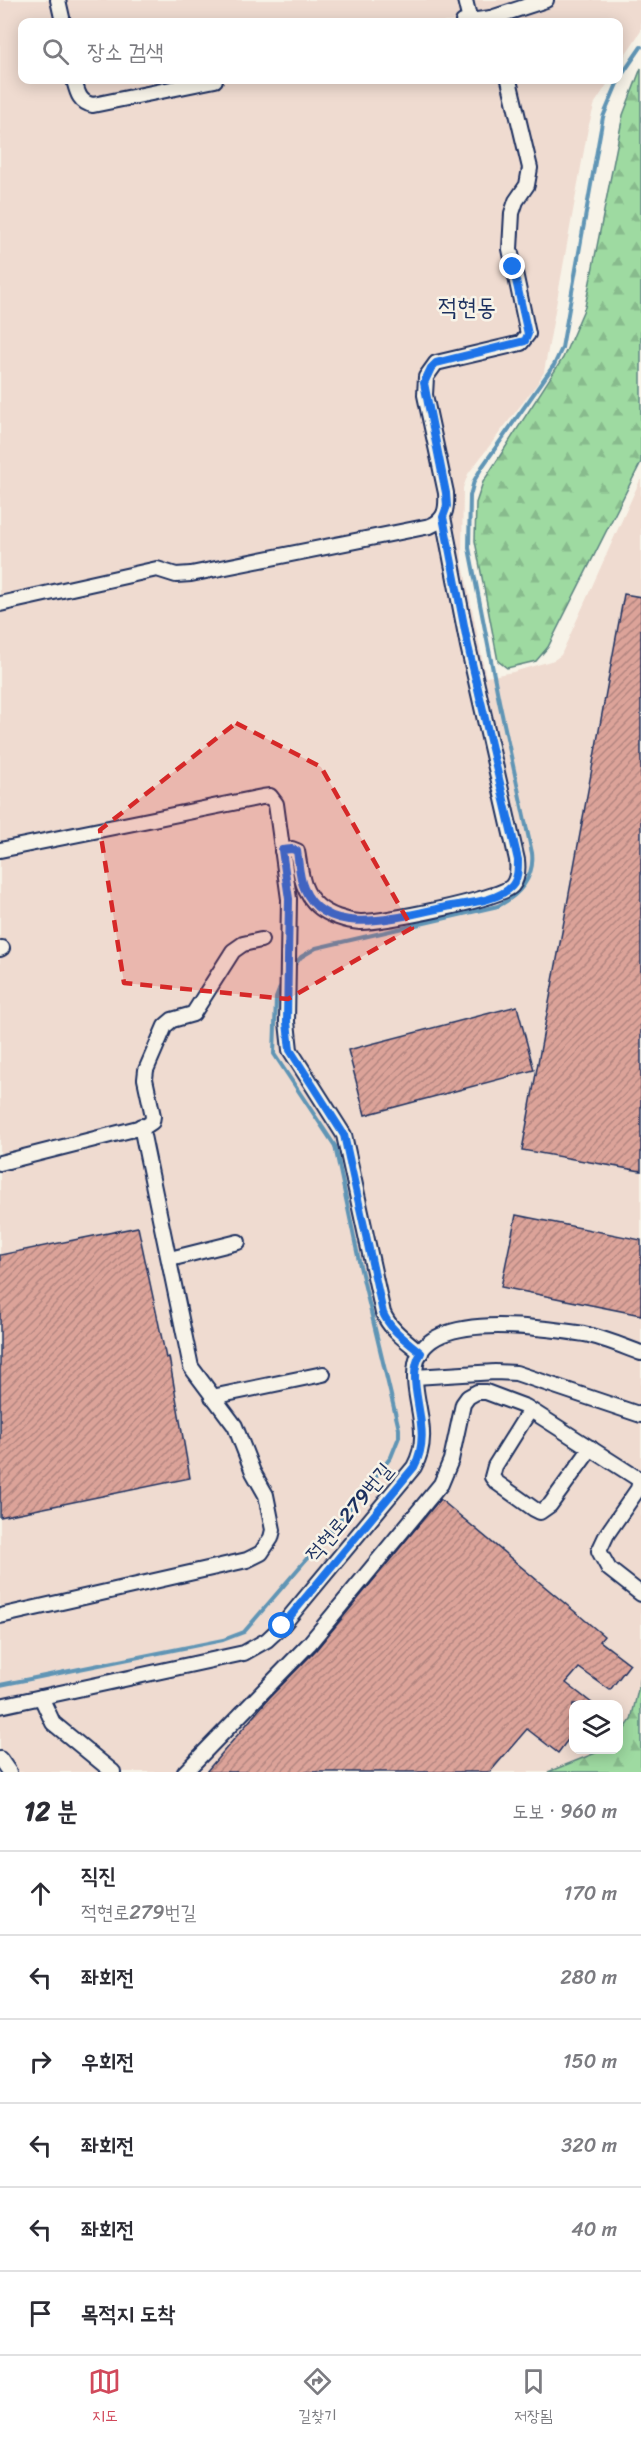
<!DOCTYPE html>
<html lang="ko">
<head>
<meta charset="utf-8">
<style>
	body { margin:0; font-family:Sriracha,"Poor Story",sans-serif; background:#f2f2f3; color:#2b2b33 }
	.controls { position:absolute; right:18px; bottom:18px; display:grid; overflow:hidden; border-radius:12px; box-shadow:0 3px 15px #0003 }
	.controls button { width:54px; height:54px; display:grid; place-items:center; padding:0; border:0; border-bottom:2px solid #e1e1e2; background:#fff; color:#2b2b33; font:30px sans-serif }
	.stop { position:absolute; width:18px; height:18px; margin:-14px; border:4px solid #1a73e8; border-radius:50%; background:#fff }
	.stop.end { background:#1a73e8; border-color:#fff; box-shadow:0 2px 6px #0008 }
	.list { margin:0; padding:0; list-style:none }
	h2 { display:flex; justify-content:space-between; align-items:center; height:78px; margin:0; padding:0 24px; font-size:26px }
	h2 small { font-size:20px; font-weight:400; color:#7c7c81 }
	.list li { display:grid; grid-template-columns:39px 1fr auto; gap:18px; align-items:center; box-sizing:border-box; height:84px; padding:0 24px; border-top:2px solid #e1e1e2 }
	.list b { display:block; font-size:22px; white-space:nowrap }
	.list p { margin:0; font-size:20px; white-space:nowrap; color:#7c7c81 }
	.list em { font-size:20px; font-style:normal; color:#7c7c81 }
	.icon { flex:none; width:33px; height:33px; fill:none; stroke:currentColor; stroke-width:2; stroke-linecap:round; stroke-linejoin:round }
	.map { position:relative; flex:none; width:641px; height:1772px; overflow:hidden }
	.search { position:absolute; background:#fff; box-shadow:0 3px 15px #0003; left:18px; right:18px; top:18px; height:66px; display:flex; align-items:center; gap:15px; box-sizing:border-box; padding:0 21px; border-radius:12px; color:#7c7c81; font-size:22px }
	.sheet { height:582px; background:#fff }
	nav { display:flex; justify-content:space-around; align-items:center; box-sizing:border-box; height:84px; border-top:2px solid #e1e1e2; background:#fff; font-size:16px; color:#7c7c81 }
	nav a { display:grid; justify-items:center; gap:3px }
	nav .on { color:#d1495b }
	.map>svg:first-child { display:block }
</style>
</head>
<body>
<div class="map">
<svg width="641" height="1772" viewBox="0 0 641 1772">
	<defs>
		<pattern id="forest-firs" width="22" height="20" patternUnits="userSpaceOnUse" patternTransform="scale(1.5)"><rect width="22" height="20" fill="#9edaa1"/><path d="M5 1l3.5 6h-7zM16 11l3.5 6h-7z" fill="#88bb8d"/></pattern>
		<pattern id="building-hatch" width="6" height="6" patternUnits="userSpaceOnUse" patternTransform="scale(1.5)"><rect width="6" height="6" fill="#dca399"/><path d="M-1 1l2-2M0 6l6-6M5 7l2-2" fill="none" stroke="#b28580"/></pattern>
	</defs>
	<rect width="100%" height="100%" fill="#f7f3e8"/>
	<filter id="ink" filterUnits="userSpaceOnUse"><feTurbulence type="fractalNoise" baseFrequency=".0167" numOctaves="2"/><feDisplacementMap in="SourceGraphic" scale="12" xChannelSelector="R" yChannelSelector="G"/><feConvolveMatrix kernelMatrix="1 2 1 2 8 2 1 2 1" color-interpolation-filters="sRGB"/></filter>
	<g filter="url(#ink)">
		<path fill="#efdbd0" d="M 0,0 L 641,0 L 641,31 L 619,64 L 618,22 L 22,22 L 22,80 L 610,80 L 595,103 L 588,128 L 544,372 L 537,384 L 468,474 L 463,488 L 462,559 L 486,677 L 513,672 L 554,660 L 561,655 L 641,478 L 641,1677 L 631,1720 L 619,1737 L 618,1704 L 574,1704 L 574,1750 L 603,1750 L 548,1772 L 0,1772 Z"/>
		<g fill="url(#forest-firs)" stroke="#5c8480" stroke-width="1.5">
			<path d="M 641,68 L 641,462 L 548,647 L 536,661 L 507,668 L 498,661 L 475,541 L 476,503 L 483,482 L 563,358 L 585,307 L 623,115 Z"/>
			<path d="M 641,1677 L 641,1772 L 548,1772 L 603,1750 L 618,1750 L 619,1737 L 631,1720 Z"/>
		</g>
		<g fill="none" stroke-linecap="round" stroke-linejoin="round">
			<g stroke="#6095b5" stroke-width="4">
				<path d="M 293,967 L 301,957 L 316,948 L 498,906 C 518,896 535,878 532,853 L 499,701 L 469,548 L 470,496 L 474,481 L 482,467 L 554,365 L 562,348 L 603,117 L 619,79 L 641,47"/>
				<path d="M 0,1685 L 223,1640 L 244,1632 L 363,1493 L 391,1457 L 399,1437 L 399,1429 L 360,1266 L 335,1146 L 274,1054 L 276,998 L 283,980"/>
			</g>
		</g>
		<g fill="url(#building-hatch)" stroke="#1b2f5e" stroke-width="1.5">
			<path d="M 624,594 L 641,597 L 641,1171 L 522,1150 Z"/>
			<path d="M 517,1006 L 534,1070 L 365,1115 L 348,1050 Z"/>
			<path d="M 516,1215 L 641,1240 L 641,1315 L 501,1287 Z"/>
			<path d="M 138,1227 L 166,1358 L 169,1357 L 190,1478 L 0,1517 L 0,1255 Z"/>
			<path d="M 440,1499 L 604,1636 L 600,1641 L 630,1664 L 610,1690 L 579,1668 L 566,1683 L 593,1704 L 573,1704 L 573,1733 L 558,1753 L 527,1729 L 490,1772 L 206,1772 L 269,1698 L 316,1650 Z"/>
		</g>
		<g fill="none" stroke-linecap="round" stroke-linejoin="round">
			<defs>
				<g id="minor">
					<path d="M 58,0 L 63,22"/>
					<path d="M 465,0 L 470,21"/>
					<path d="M 491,18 L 546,0"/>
					<path d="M 463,22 L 491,18 L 496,22"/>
					<path d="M 74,80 C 77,91 79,103 93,105 L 215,80"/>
					<path d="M 0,604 L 157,569 L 176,575 L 191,574 L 430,526 C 446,520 447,508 446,493 L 425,395 L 426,377 L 436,363 L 521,343 L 528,334 L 510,249 L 512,213 L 516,201 L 527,185 L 530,168 L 509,80"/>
					<path d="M 0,850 L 262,797 L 270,796 L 276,804 L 289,899 L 287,1022 L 290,1050 L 344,1135 L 383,1313 C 391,1331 406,1340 421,1353"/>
					<path d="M 282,851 L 292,849 L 297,851 C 301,872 301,891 318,906 C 328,915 346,921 360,922 C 380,923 500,899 512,886 C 518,879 518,869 517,860 L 468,646 L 443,517"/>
					<path d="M 0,949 L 2,948"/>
					<path d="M 0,1163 L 146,1126 L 152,1122 L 153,1116 L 145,1079 L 146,1070 L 165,1026 L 172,1020 L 193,1014 L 233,951 L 243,944 L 261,940"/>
					<path d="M 170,1259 L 238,1242"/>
					<path d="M 415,1377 L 495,1372 L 516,1373 L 641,1415"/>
					<path d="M 212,1397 L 323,1374"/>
					<path d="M 530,1410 L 495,1466 L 492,1477 L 496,1482 L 534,1509 L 540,1512 L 550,1505 L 591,1448"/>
					<path d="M 0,1616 L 247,1560 L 261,1553 L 271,1538 L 273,1530 L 266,1495 L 253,1472 L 235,1426 L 191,1367 L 141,1126"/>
					<path d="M 41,1697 L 53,1723 L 113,1772"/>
					<path d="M 0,1706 L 244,1653 L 267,1640 L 282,1626 L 414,1467 C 434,1431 410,1400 416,1364 C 426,1309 546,1328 584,1334 C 604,1338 622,1346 641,1353"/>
					<path d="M 0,1759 L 9,1772"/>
					<path d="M 185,1772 L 309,1644 L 441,1484 L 451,1460 L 463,1404 L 468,1397 L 477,1392 L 486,1392 L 526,1407 L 640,1480 L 638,1489 L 607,1534 L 599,1551 L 609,1569 L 641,1594"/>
				</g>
			</defs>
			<use href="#minor" stroke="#1b2f5e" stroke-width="18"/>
			<use href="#minor" stroke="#f7f3e8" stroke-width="14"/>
		</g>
	</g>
	<g fill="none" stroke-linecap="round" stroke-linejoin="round" filter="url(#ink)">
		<path stroke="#1a73e8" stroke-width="8" d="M 282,1626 L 414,1467 C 436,1428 402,1384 421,1353 C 406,1340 391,1331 383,1313 L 344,1135 L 290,1050 L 287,1022 L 289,899 L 282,850 L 292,849 L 297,851 C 299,863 299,877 304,888 C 326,942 405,915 446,907 C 466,903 497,902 512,886 C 518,879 518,869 518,860 L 468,646 L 443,517 L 447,506 L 446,493 L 424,383 L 431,368 L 436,363 L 525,341 L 528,334 L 513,267"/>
	</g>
	<path fill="#d62828" fill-opacity="0.2" stroke="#d62828" stroke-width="4.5" stroke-dasharray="12 8" stroke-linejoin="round" d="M 236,723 L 321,767 L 412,928 L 288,999 L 124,983 L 100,830 Z"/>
	<g text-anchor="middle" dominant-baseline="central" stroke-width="5" stroke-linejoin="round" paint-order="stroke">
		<g font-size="21" fill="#1b2f5e" stroke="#f7f3e8">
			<text transform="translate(349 1512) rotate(-50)">적현로279번길</text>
		</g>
		<g font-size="24" fill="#1b2f5e" stroke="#f7f3e8">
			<text x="467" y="307">적현동</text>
		</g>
	</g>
</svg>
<div class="controls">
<button><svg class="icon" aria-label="layers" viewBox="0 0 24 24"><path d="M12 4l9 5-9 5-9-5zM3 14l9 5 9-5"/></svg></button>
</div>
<div class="stop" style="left:282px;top:1626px"></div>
<div class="stop end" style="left:513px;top:267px"></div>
<div class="search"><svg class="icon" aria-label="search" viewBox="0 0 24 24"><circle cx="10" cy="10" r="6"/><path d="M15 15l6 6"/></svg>장소 검색</div>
</div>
<section class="sheet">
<h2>12 분<small>도보 · 960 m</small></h2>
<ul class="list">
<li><svg class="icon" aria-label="ahead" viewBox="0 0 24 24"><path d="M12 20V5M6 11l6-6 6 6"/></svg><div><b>직진</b><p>적현로279번길</p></div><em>170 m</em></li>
<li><svg class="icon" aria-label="left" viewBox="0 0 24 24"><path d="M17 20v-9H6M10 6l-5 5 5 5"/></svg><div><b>좌회전</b></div><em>280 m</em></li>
<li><svg class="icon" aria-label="right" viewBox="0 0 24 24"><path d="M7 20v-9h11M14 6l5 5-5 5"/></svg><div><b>우회전</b></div><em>150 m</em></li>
<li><svg class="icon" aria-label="left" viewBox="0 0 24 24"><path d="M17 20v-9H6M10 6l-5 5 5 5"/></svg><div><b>좌회전</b></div><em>320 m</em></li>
<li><svg class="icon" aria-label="left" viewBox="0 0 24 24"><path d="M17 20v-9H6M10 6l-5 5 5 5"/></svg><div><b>좌회전</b></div><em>40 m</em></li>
<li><svg class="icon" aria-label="arrive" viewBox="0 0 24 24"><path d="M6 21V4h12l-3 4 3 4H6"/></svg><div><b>목적지 도착</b></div></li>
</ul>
</section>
<nav>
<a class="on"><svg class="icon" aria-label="map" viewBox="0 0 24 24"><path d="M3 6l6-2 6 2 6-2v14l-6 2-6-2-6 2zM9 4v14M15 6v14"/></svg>지도</a>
<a><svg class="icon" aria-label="directions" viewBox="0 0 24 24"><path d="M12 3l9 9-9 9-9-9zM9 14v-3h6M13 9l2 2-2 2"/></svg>길찾기</a>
<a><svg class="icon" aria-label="saved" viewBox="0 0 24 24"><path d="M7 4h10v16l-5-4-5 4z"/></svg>저장됨</a>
</nav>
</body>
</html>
